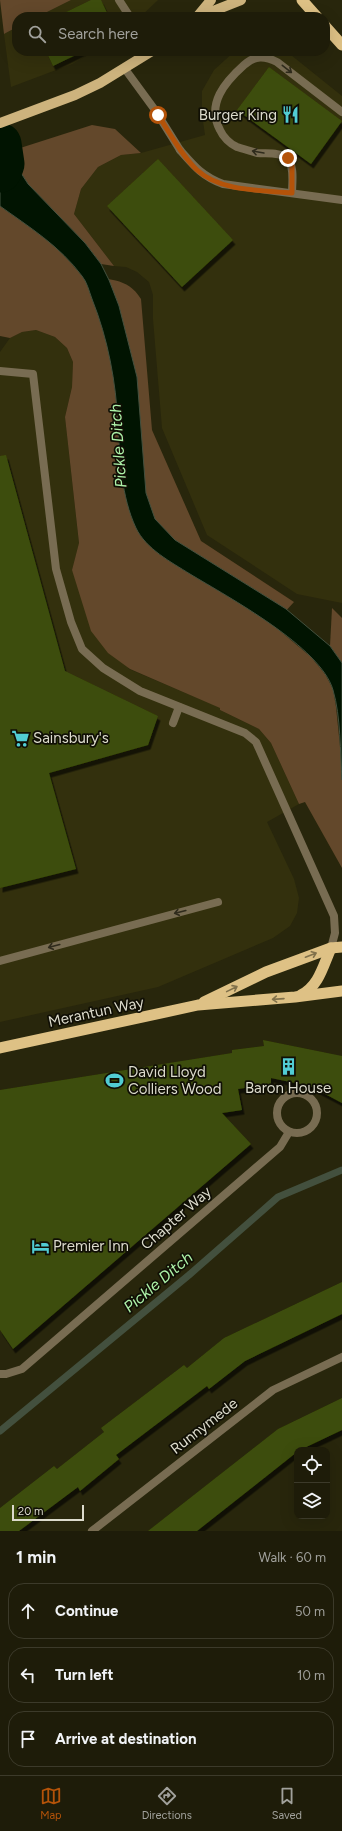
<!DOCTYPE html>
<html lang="en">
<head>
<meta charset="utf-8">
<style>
	body { margin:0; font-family:Figtree,sans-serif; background:#262512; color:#f1f3f6 }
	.controls { position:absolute; right:12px; bottom:12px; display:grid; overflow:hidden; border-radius:8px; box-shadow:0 4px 16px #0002 }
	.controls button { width:36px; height:36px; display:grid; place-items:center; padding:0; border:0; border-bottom:1px solid #3c3a2a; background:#1e1c09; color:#f1f3f6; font:20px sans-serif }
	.scale { position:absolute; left:12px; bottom:10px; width:72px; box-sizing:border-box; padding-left:4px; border:2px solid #dcdbcc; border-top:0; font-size:11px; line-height:14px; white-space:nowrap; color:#dcdbcc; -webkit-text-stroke:3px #100f05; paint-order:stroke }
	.stop { position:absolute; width:12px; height:12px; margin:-9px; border:3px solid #b45309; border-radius:50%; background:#fff }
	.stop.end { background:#b45309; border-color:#fff; box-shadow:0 1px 4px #0008 }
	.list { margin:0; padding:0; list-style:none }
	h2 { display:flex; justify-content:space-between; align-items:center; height:52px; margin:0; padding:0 16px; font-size:17px }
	h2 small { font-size:13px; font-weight:400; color:#a1a19c }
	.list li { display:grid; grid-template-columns:26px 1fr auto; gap:12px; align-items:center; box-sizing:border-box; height:56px; margin:0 8px 8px; padding:0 8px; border:1px solid #3c3a2a; border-radius:16px }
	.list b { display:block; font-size:15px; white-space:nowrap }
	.list em { font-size:13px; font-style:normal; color:#a1a19c }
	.icon { flex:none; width:22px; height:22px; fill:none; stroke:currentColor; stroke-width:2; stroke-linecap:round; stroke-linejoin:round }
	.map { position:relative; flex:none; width:342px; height:1531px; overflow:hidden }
	.search { position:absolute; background:#1e1c09; box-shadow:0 4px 16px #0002; left:12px; right:12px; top:12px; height:44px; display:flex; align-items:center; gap:10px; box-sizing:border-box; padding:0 14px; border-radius:16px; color:#a1a19c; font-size:15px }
	.sheet { height:244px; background:#1e1c09 }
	nav { display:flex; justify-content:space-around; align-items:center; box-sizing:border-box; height:56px; border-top:1px solid #3c3a2a; background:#1e1c09; font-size:11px; color:#a1a19c }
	nav a { display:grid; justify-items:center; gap:2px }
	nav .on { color:#b45309 }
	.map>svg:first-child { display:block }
</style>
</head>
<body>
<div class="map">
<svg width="342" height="1531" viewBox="0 0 342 1531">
	<defs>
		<filter id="shadow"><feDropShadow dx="2.5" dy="4.5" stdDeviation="0" flood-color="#0009"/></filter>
	</defs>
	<rect width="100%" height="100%" fill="#28260c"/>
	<g fill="#33300d">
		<path d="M 71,0 L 158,0 L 140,17 L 37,17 Z"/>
		<path d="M 17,27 L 17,51 L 94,51 L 72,64 L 11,87 L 4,34 Z"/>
		<path d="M 235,51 L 286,51 L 342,96 L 342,603 L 297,594 L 207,535 L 162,428 L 153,319 L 153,295 L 149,282 L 137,272 L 126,267 L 114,266 L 74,214 L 81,189 L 98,167 L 121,155 L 141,153 L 205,135 L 202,114 L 202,91 L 214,70 Z"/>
		<path d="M 36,330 L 55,337 L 67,348 L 73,362 L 72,387 L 65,417 L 79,544 L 72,570 L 129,669 L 221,708 L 220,710 L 259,729 L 271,743 L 299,804 L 267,822 L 294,879 L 299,898 L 297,913 L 290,926 L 273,938 L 158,987 L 0,1022 L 0,352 L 10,338 L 22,332 Z"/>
	</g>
	<g fill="#63482b">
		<path d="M 0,0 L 71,0 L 37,17 L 17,17 L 17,27 L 4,34 Z"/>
		<path d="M 92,125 L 115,129 L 141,153 L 121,155 L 98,167 L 81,189 L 74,214 L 114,266 L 101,264 L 85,243 L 28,184 L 21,173 L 14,150 Z"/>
		<path d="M 0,206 L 55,245 L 83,277 C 106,279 128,277 141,299 L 152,430 L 201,541 L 294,602 L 273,625 L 311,657 L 325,674 L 333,689 L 336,707 L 342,766 L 342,868 L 305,802 L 299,804 L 271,743 L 259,729 L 220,710 L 220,708 L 130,669 L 108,653 L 91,631 L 72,570 L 79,543 L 65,417 L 72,387 L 73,362 L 67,348 L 55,337 L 36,330 L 22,332 L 10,338 L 0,336 Z"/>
		<path d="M 332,608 L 342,618 L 342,663 L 330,646 Z"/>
	</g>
	<path fill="#011401" stroke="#43503e" d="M 14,150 L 21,173 L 28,184 L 85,243 L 101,264 L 109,280 L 119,306 L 137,377 L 146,493 L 155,519 L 175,540 L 286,609 L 330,646 L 342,663 L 342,780 C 340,752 341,717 333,690 C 321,647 228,597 190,574 C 171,562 146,549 136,528 C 121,496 120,459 118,425 C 116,382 108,339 92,299 C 89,291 87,282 82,276 C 60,246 29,227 0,206 L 0,155 Z"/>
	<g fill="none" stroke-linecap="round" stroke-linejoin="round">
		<path stroke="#43503e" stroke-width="7" d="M 0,1431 L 189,1275 L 278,1197 L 342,1170"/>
		<path stroke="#011401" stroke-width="43" d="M 0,144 L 3,164 L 0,171"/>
	</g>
	<g fill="#3c4d0a" filter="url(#shadow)">
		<path d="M 91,0 L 101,0 L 109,17 L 56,17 Z"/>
		<path d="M 46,51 L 84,51 L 53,66 Z"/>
		<path d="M 269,67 L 342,121 L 311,164 L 237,110 Z"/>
		<path d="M 158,159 L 233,240 L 182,287 L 107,206 Z"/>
		<path d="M 6,455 L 65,671 L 158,716 L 148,745 L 49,773 L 76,869 L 0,888 L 0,456 Z"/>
		<path d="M 263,1040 L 342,1056 L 342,1103 L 310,1086 L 271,1078 L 271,1084 L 238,1089 L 242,1110 L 222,1113 L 251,1144 L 13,1349 L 0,1330 L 0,1090 L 232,1053 L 232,1050 L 264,1046 Z"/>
		<path d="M 342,1282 L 342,1314 L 245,1361 L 209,1389 L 207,1386 L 116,1455 L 119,1459 L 80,1491 L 78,1487 L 19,1531 L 0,1531 L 0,1508 L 54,1466 L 57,1469 L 104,1432 L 101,1428 L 184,1365 L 187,1368 L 224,1338 Z"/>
		<path d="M 342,1398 L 342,1430 L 300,1450 L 297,1450 L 297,1452 L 197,1531 L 148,1531 L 278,1429 Z"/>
	</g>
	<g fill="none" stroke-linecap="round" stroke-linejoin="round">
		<g stroke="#786c52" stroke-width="8">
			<path d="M 119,0 L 130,17"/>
			<path d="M 180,150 C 194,166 202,176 223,184 L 342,200"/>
			<path d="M 292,193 C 292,184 295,165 287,158 C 280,152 266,154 257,153 C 251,151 243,149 237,147 C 230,144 223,137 220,130 C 206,104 225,82 244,65 C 255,55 265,56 277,62 L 342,112"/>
			<path d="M 0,371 L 33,374 L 56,569 L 71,622 L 82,649 L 103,668 L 140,691 L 245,733 L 256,742 L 334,916 L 335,933 L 331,948"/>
			<path d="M 173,723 L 179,707"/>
			<path d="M 0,961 L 218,902"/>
		</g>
		<g stroke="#786c52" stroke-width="8">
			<path d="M 125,69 L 155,110 L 180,150"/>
			<circle cx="297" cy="1113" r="20"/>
			<path d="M 0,1374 L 6,1374 L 22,1369 L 280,1147 L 289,1132"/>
			<path d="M 92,1531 L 273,1390 L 342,1357"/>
		</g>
		<g stroke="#cdb37d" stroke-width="10">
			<path d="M 197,17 L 211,0"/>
			<path d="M 198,17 L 241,0"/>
			<path d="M 0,123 L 75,95 L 100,83 L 152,51"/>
		</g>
		<g stroke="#dec185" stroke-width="11">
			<path d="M 302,0 L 317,17"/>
			<path d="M 325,26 L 342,45"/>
			<path d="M 301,995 C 319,986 323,966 331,948"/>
			<path d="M 204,1002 L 266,972 L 331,948 L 342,947"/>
			<path d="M 0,1048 L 198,1005 L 295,997 L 342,991"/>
		</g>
	</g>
	<defs><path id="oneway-shaft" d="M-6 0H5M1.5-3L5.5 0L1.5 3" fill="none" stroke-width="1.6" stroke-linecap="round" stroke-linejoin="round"/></defs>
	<g stroke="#2f2b1c">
		<use href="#oneway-shaft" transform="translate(287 69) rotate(38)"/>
		<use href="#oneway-shaft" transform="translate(258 152) rotate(-170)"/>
		<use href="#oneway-shaft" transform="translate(180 912) rotate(166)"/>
		<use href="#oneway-shaft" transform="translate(54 946) rotate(165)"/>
	</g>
	<g stroke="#81714b">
		<use href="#oneway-shaft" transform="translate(311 955) rotate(-21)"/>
		<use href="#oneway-shaft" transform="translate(232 989) rotate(-26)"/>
		<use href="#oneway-shaft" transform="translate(278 999) rotate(176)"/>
	</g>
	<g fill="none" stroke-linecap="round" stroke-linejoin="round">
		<path stroke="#b45309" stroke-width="5" d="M 158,115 C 170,133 181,155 197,170 C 221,192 262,190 292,193 L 292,165 L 288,158"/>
	</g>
	<defs>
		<symbol id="restaurant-bare" viewBox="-9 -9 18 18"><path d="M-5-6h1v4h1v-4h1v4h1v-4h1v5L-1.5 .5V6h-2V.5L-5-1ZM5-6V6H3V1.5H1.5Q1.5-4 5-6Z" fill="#51ccd3" stroke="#100f05" stroke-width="2.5" paint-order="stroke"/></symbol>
		<symbol id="supermarket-bare" viewBox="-9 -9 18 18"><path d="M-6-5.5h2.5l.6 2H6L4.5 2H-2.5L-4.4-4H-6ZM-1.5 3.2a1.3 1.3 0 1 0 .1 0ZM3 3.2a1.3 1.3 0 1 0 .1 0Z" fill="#51ccd3" stroke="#100f05" stroke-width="2.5" paint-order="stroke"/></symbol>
		<symbol id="building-bare" viewBox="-9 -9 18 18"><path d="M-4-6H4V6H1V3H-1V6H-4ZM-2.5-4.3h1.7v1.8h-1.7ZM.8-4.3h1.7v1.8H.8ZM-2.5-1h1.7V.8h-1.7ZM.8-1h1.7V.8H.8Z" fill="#51ccd3" stroke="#100f05" stroke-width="2.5" paint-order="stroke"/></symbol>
		<symbol id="stadium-bare" viewBox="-9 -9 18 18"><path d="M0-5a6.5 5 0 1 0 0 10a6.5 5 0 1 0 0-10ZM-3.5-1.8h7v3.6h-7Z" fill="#51ccd3" stroke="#100f05" stroke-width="2.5" paint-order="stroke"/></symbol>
		<symbol id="hotel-bare" viewBox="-9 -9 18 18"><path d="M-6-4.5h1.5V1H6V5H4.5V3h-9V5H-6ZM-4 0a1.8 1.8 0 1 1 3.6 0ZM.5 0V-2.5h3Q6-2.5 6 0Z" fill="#51ccd3" stroke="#100f05" stroke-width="2.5" paint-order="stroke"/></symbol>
	</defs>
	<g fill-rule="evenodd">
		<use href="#restaurant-bare" x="278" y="102" width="25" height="25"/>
		<use href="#supermarket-bare" x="8" y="726" width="25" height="25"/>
		<use href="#building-bare" x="276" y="1054" width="25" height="25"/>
		<use href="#stadium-bare" x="102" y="1068" width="25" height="25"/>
		<use href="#hotel-bare" x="28" y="1234" width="25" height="25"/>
	</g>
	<g text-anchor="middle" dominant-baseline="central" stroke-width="3.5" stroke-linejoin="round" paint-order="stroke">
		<g font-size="15" fill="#dcdbcc" stroke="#100f05" text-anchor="start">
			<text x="277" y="115" text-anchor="end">Burger King</text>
			<text x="33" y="738">Sainsbury's</text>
			<text x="128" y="1072">David Lloyd<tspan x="128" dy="17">Colliers Wood</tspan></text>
			<text x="288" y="1088" text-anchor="middle">Baron House</text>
			<text x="53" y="1246">Premier Inn</text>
		</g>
		<g font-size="15" fill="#dcdbcc" stroke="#100f05">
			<text transform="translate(96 1012) rotate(-12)">Merantun Way</text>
			<text transform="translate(176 1218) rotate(-41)">Chapter Way</text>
			<text transform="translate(204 1426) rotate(-38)">Runnymede</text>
		</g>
		<g font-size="16" font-style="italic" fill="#adf2a8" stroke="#100f05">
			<text transform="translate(118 446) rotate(-94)">Pickle Ditch</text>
			<text transform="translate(158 1282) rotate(-40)">Pickle Ditch</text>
		</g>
	</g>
</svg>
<div class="controls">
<button><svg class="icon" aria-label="locate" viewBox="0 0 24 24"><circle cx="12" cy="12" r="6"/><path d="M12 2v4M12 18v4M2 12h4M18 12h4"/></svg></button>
<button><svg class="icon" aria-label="layers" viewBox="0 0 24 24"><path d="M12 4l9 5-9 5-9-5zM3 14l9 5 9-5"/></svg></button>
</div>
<div class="scale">20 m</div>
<div class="stop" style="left:158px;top:115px"></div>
<div class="stop end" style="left:288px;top:158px"></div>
<div class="search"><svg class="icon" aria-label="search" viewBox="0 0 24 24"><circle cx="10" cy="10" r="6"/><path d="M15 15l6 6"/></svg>Search here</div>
</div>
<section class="sheet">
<h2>1 min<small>Walk · 60 m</small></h2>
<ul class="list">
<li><svg class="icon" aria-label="ahead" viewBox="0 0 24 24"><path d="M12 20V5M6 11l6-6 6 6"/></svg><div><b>Continue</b></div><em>50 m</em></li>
<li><svg class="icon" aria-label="left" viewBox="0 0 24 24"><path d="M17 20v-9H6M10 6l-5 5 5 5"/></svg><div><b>Turn left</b></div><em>10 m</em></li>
<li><svg class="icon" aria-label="arrive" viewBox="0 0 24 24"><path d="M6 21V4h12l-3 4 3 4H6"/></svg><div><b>Arrive at destination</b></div></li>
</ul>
</section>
<nav>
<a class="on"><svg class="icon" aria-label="map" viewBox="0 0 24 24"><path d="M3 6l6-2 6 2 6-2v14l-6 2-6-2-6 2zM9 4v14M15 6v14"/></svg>Map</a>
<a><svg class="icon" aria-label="directions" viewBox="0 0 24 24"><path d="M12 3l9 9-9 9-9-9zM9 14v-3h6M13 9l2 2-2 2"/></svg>Directions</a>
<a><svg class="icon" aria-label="saved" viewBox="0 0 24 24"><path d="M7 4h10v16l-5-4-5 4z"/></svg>Saved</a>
</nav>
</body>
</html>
